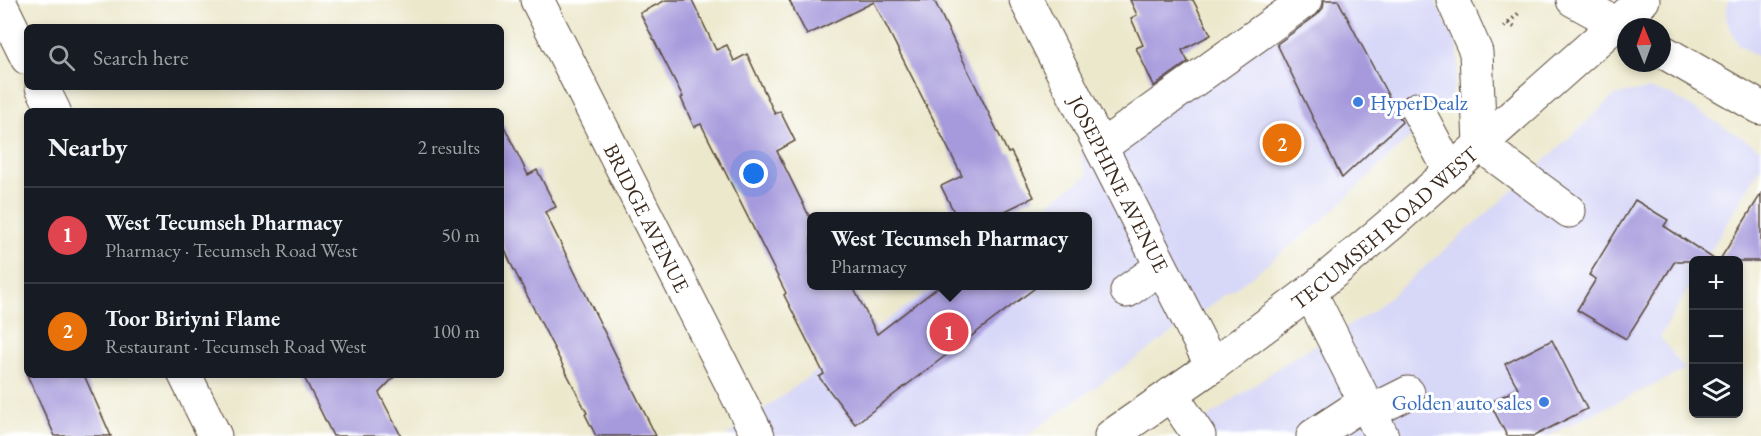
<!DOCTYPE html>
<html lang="en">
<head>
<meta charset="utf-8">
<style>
	body { margin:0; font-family:"EB Garamond",serif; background:#242831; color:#f1f3f6 }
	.controls { position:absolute; right:18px; bottom:18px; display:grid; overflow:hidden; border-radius:9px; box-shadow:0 3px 9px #0003 }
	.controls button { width:54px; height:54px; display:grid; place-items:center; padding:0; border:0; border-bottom:2px solid #363941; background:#171b24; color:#f1f3f6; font:30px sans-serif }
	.compass { position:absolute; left:1617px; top:18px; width:54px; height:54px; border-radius:50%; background:#171b24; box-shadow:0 3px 9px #0003; rotate:359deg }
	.you { position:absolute; left:754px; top:174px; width:21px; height:21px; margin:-15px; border:4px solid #fff; border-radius:50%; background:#1a73e8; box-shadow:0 0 0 9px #1a73e833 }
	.badge { display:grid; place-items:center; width:39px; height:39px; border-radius:50%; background:#2563eb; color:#fff; font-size:20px; font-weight:700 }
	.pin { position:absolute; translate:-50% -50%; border:3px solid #fff; box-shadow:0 2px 6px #0006 }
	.popup { position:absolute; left:807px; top:212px; width:285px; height:78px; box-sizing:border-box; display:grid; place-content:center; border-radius:9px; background:#171b24; filter:drop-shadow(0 2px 4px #0005); font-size:20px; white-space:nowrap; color:#9ea1a6 }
	.popup b { font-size:22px; color:#f1f3f6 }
	.popup::after { content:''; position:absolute; left:50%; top:100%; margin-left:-12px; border:12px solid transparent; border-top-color:#171b24 }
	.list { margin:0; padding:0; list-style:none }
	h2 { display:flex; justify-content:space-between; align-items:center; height:78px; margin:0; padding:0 24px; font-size:26px }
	h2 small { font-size:20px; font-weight:400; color:#9ea1a6 }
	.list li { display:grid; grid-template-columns:39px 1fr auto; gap:18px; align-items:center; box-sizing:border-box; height:96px; padding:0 24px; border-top:2px solid #363941 }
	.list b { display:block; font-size:22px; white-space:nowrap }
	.list p { margin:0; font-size:20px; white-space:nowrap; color:#9ea1a6 }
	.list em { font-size:20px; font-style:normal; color:#9ea1a6 }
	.icon { flex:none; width:33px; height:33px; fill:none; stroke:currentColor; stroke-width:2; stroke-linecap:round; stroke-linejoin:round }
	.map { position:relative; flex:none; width:1761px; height:436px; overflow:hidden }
	.search { position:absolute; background:#171b24; box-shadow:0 3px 9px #0003; left:24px; top:24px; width:480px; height:66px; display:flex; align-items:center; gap:15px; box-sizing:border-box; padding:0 21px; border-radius:9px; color:#9ea1a6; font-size:22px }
	.panel { position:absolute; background:#171b24; box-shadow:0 3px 9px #0003; left:24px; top:108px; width:480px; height:270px; border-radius:9px }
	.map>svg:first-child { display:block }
</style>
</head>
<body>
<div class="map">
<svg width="1761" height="436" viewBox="0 0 1761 436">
	<rect width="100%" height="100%" fill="#fff"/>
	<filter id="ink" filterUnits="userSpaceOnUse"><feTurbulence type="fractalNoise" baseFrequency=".0167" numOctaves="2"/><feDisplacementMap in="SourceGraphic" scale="12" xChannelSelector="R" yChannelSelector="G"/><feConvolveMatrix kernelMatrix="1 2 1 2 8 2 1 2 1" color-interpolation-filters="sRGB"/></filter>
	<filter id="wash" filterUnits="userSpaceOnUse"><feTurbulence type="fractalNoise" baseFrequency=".008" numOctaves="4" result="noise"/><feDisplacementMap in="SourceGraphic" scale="24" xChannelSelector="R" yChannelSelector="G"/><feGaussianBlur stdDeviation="1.35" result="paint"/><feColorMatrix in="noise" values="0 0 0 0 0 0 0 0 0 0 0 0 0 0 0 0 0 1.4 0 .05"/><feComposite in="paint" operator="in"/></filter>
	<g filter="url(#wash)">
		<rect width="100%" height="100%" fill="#ece8cc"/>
		<g fill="#d7d7f8">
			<path d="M 1279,0 L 1435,0 L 1458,48 L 1458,72 L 1451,98 L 1321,222 L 1244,282 L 1026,436 L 726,436 L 935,286 L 1087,286 L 1087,216 L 1031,216 L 1088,175 L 1080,155 Z"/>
			<path d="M 1728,0 L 1761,0 L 1761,59 L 1738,44 L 1726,19 Z"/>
			<path d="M 1650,89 L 1673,96 L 1761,149 L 1761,166 L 1705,260 L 1694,260 L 1693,281 L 1660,337 L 1685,370 L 1547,436 L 1182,436 L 1288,361 L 1372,312 L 1507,196 L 1615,95 Z"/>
		</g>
		<g id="blocks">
			<g fill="#a69adc">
				<path d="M 666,0 L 692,0 L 716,50 L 727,45 L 734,61 L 747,54 L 775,114 L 780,111 L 795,141 L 777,151 L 811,220 L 811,285 L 852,285 L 877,334 L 941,285 L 1039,285 L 855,424 L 819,377 L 824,374 L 784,295 L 786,293 L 701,124 L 694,127 L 681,98 L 683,97 L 640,13 Z"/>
				<path d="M 789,0 L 934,0 L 1008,153 L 1011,152 L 1034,197 L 995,216 L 956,216 L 941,186 L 962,176 L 874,2 L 807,35 Z"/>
				<path d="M 1130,0 L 1193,0 L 1211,35 L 1182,50 L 1188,62 L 1154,86 L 1136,48 L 1143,45 L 1131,18 L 1137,15 Z"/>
				<path d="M 1324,0 L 1338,0 L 1402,122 L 1342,178 L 1277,44 L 1317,15 L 1323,8 Z"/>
				<path d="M 501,120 L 528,175 L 537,170 L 556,207 L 545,212 L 656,436 L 596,436 L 585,414 L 587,413 L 511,264 L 501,241 Z"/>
				<path d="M 1761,194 L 1761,261 L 1719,261 Z"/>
				<path d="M 1635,200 L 1668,220 L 1664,226 L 1717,261 L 1675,261 L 1626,339 L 1577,310 L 1596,279 L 1589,275 Z"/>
				<path d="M 1552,340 L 1587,409 L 1534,436 L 1507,436 L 1490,403 L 1518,388 L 1505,364 Z"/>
				<path d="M 27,375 L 84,375 L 111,436 L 55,436 Z"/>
				<path d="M 303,375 L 396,375 L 379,393 L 401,436 L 333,436 Z"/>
			</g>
		</g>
	</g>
	<g filter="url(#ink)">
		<use href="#blocks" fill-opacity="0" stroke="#564638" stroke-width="1.5"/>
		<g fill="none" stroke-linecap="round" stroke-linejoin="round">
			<defs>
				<g id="minor">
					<path id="s1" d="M 537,0 L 758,436"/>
					<path id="s2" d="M 1026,0 L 1212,366"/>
					<path d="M 1573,0 L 1626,29"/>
					<path d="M 0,3 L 27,58"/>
					<path d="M 1662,51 L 1761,108"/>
					<path d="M 42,87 L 54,111"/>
					<path d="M 1417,109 L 1450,171"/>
					<path d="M 1480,145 L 1569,211"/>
					<path d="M 1101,147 L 1306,0"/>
					<path d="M 1127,291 L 1161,267"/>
					<path d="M 1310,292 L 1382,436"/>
					<path d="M 185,375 L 215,436"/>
					<path d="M 1171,394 L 1199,436"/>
					<path d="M 1370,412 L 1408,393"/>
					<path d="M 1313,436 L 1365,402"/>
				</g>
				<g id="major">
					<path d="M 1453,0 L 1476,52 L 1480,145"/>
					<path id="s3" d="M 1111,436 L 1212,366 L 1310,292 L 1392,223 L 1643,0"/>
				</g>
			</defs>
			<use href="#minor" stroke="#564638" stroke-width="35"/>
			<use href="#major" stroke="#564638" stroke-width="35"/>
			<g stroke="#564638" stroke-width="4" stroke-dasharray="1.5 4.5" stroke-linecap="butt">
				<path d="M 1508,23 L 1517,29"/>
				<path d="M 1504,27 L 1521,11"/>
			</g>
			<use href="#minor" stroke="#fff" stroke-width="33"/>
			<use href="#major" stroke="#fff" stroke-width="33"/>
		</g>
	</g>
	<g fill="#3f7fe0" stroke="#fff" stroke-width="2">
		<circle cx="1358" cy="102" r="6"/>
		<circle cx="1544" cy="402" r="6"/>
	</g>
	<g text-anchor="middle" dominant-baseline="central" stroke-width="6" stroke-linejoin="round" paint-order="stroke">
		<g font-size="21" fill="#366cbe" stroke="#fff" text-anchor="start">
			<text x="1370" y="102">HyperDealz</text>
			<text x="1532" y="402" text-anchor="end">Golden auto sales</text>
		</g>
		<g font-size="21" fill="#3b2a1e" stroke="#fff">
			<text stroke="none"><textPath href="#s2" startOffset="206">JOSEPHINE AVENUE</textPath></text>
			<text stroke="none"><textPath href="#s1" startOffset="244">BRIDGE AVENUE</textPath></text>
			<text stroke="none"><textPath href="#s3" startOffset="344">TECUMSEH ROAD WEST</textPath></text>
		</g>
	</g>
</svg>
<div class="controls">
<button>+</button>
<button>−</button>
<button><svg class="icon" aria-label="layers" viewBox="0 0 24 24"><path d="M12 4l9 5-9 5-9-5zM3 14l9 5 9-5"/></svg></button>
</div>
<svg class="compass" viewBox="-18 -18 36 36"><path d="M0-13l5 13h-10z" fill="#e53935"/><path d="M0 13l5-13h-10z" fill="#9ea1a6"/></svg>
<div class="you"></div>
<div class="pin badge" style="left:949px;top:332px;background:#e0444e">1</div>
<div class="popup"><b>West Tecumseh Pharmacy</b>Pharmacy</div>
<div class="pin badge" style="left:1282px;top:143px;background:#e8710a">2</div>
<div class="search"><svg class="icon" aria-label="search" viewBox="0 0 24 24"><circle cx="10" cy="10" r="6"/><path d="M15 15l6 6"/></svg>Search here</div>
<section class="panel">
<h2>Nearby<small>2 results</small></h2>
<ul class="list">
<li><span class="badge" style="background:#e0444e">1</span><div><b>West Tecumseh Pharmacy</b><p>Pharmacy · Tecumseh Road West</p></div><em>50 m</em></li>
<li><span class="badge" style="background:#e8710a">2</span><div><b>Toor Biriyni Flame</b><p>Restaurant · Tecumseh Road West</p></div><em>100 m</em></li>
</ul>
</section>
</div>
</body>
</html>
